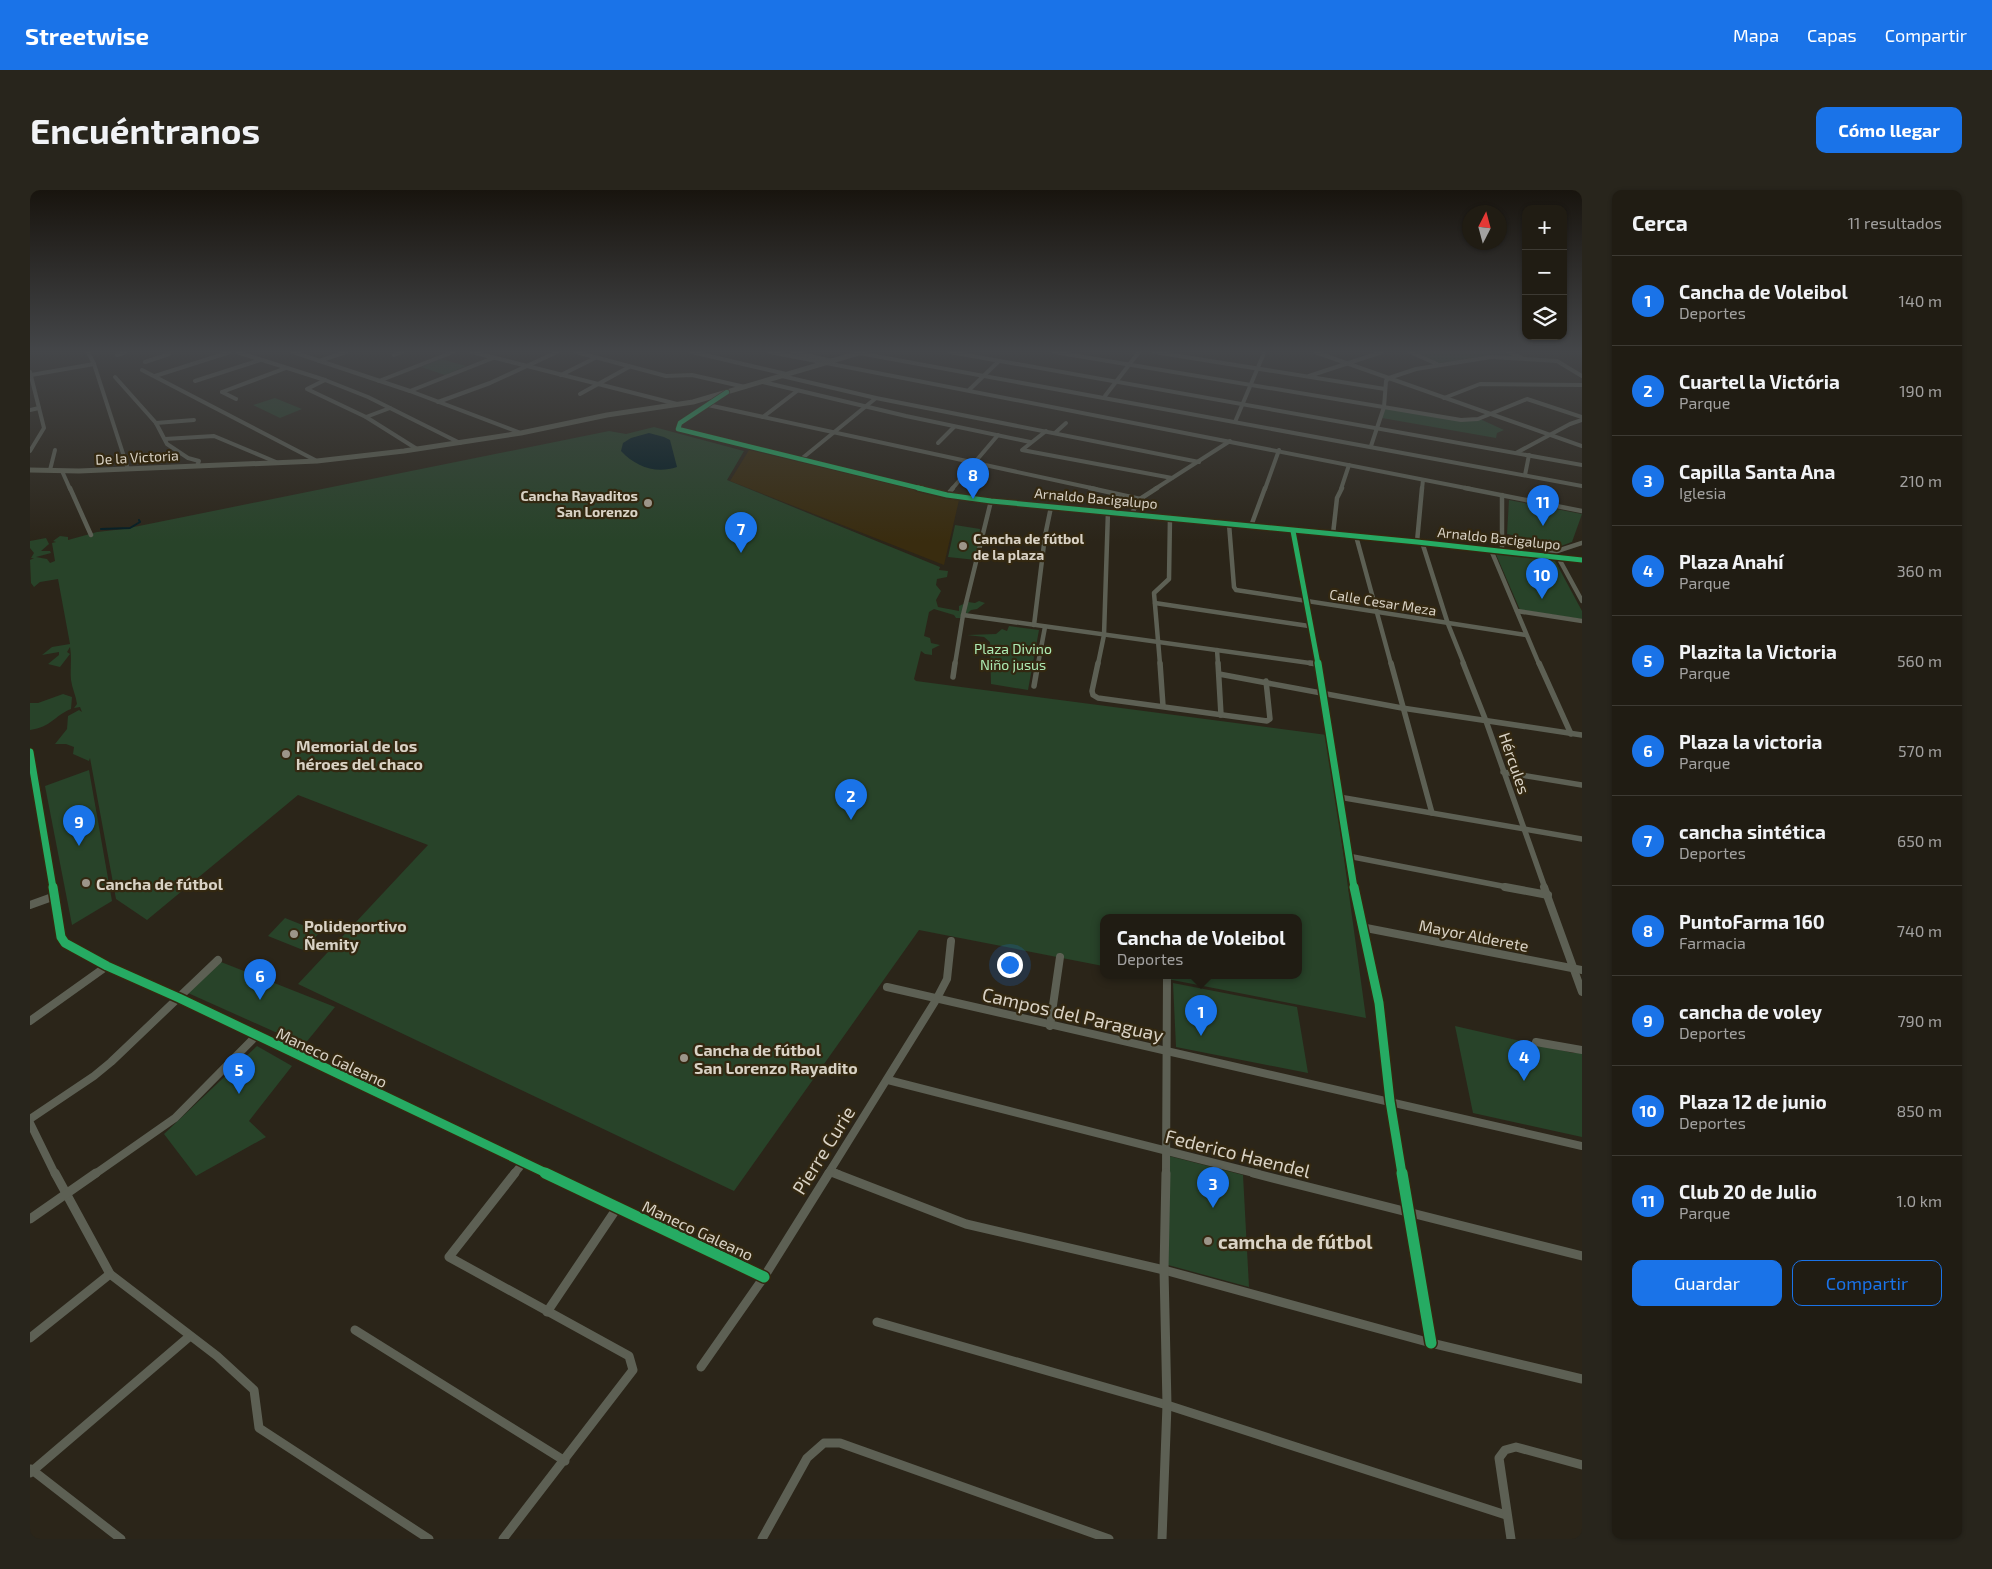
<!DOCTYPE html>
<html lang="es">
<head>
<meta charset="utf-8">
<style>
	body { margin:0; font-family:"Exo 2",sans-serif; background:#28251c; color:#f1f3f6 }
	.controls { position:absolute; right:15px; top:15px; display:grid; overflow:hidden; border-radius:10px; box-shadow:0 1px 4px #0004 }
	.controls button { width:45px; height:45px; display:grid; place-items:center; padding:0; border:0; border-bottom:1px solid #3d3a33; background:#201c13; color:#f1f3f6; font:25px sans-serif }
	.compass { position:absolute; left:1432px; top:15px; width:45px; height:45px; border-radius:50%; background:#201c13; box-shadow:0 1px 4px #0004; rotate:6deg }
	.you { position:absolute; left:979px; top:774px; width:18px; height:18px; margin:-12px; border:4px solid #fff; border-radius:50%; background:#1a73e8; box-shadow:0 0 0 8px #1a73e833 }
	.badge { display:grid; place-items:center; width:32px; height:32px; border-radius:50%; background:#1a73e8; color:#fff; font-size:16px; font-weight:700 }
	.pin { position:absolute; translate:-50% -41px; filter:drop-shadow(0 1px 2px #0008) }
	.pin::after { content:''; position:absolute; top:26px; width:18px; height:15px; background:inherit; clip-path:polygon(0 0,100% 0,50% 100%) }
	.popup { position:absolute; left:1070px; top:724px; width:202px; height:65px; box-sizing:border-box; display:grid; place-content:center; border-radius:10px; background:#201c13; filter:drop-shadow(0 1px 4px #0005); font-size:16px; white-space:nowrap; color:#a2a1a0 }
	.popup b { font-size:19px; color:#f1f3f6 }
	.popup::after { content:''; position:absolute; left:50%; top:100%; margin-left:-10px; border:10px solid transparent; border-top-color:#201c13 }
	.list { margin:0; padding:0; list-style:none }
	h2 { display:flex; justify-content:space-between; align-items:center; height:65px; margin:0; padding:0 20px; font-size:21px }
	h2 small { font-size:16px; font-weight:400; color:#a2a1a0 }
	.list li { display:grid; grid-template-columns:32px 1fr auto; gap:15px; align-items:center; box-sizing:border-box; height:90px; padding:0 20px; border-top:1px solid #3d3a33 }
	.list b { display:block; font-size:19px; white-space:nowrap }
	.list p { margin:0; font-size:16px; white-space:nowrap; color:#a2a1a0 }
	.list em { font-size:16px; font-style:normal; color:#a2a1a0 }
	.actions { display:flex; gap:10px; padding:15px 20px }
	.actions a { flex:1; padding:11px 0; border:1px solid #1a73e8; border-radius:10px; text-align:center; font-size:18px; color:#1a73e8 }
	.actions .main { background:#1a73e8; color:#fff }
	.icon { flex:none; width:28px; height:28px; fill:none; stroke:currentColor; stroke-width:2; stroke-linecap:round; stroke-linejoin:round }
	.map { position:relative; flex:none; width:1552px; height:1349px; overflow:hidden; border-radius:10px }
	header { display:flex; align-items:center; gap:30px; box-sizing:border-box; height:70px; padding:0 25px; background:#1a73e8; color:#fff }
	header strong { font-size:24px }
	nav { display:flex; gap:28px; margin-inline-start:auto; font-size:18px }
	.intro { display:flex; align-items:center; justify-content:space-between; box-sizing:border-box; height:120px; padding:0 30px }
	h1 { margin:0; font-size:35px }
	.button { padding:12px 22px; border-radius:10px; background:#1a73e8; color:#fff; font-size:18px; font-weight:700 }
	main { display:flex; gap:30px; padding:0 30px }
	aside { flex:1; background:#201c13; border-radius:10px; box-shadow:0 1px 4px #0004 }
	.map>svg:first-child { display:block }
</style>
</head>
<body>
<header>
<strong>Streetwise</strong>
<nav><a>Mapa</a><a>Capas</a><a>Compartir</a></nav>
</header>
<div class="intro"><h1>Encuéntranos</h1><a class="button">Cómo llegar</a></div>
<main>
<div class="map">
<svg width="1552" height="1349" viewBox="0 0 1552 1349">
	<rect width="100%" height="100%" fill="#2b2519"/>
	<path fill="#392c0f" d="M 719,260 L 929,310 L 914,375 L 700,291 Z"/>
	<g fill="#284329">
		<path d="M 1383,162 L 1475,162 L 1492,168 L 1456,166 L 1408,173 Z"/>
		<path d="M 411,169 L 436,176 L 415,185 L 391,177 Z"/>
		<path d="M 245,208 L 272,219 L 250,228 L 223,215 Z"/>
		<path d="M 1355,218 L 1434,231 L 1450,229 L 1474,240 L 1467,243 L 1466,248 L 1352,228 Z"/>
		<path d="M 624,237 L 714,261 L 697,290 L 910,377 L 909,380 L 918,381 L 917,387 L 907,389 L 906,395 L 911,401 L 906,410 L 908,417 L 929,421 L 929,416 L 938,412 L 945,413 L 949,411 L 955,413 L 947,419 L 941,420 L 933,428 L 926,428 L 924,425 L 904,419 L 899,422 L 894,446 L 900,448 L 901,453 L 910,455 L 902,459 L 902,465 L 895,464 L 891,461 L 884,489 L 886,491 L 1297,545 L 1336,828 L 1117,785 L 1268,785 L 1268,727 L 1074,727 L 1073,776 L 889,740 L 704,1001 L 268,794 L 398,655 L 268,605 L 117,730 L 86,709 L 60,568 L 59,571 L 43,564 L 44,557 L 36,554 L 25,554 L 37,539 L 38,526 L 49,520 L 52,522 L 50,517 L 44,518 L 47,514 C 46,506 42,498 41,490 C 40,479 42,468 40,457 L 37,462 L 40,464 L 30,477 L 18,474 L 29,465 L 29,462 L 12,465 L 22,457 L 40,454 L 28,389 L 10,392 L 4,397 L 1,393 L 0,370 L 4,368 L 1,368 L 4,363 L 0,358 L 0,351 L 16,348 L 19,354 L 11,361 L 20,361 L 21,363 L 6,367 L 17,369 L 20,373 L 25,371 L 22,353 L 26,352 L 23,351 L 30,346 L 38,347 L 38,350 L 67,342 L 94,339 L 579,241 L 596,244 Z"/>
		<path d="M 1479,310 L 1552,324 L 1542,352 L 1531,356 L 1477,344 Z"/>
		<path d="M 925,335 L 950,339 L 946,370 L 918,367 Z"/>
		<path d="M 1465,362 L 1524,369 L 1552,421 L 1552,429 L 1490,420 Z"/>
		<path d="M 979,436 L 1009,440 L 998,500 L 961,494 L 960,452 L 954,447 L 937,445 L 966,444 L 972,439 L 977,441 Z"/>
		<path d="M 33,504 L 42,507 L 41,519 C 24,526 21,537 0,540 L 0,513 L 8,513 Z"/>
		<path d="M 59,580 L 82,711 L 42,735 L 15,596 Z"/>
		<path d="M 255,728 L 290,742 L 273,760 L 238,746 Z"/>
		<path d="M 191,772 L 305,817 L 274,855 L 158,803 Z"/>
		<path d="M 1143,793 L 1267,817 L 1278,883 L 1146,857 Z"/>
		<path d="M 1425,836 L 1543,863 L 1552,863 L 1552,947 L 1443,923 Z"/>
		<path d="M 227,856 L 262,876 L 219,931 L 236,947 L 166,986 L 134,944 Z"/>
		<path d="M 1139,966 L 1213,985 L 1219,1097 L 1138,1075 Z"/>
	</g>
	<path fill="#041e24" d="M 619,243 L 634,247 L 640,250 L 647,277 C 626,284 606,277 591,261 L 593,253 L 601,248 Z"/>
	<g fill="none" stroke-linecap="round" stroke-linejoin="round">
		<path stroke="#041e24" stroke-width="2" d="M 71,339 L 100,338 L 110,332 L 109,330"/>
		<g stroke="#5d6054" stroke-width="4">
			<path d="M 207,162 L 295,190 L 338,207 L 430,253"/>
			<path d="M 263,162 L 380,201 L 491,243"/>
			<path d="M 442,162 L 647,214"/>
			<path d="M 546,162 L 636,186 L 662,185 L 715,197"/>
			<path d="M 662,162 L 756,184"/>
			<path d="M 740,162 L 1441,299"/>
			<path d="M 763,162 L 802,171"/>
			<path d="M 920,162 L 1552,275"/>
			<path d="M 1024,162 L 1431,230 L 1448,229 L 1497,209 L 1552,227"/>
			<path d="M 1124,162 L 1355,199"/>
			<path d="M 1285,162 L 1552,256"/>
			<path d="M 1380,162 L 1407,174"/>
			<path d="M 1478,162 L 1491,167"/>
			<path d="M 829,163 L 1552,296"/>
			<path d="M 87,165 L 96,162"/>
			<path d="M 364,165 L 372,162"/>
			<path d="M 289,171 L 316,162"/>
			<path d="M 115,172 L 139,164"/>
			<path d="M 64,174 L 98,279"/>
			<path d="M 112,180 L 287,271"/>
			<path d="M 0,182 L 14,238 L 0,261"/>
			<path d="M 1,185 L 64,174 L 58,162"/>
			<path d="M 531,185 L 565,168"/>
			<path d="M 125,186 L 200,162"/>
			<path d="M 752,186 L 846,208 L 1169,272"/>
			<path d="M 1279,186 L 1352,162"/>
			<path d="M 85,187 L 126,233 L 137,254 L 158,268 L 169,271 L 167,276"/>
			<path d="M 295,190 L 277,199 L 336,227 L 387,259"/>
			<path d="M 165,191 L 230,170"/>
			<path d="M 349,191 L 423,162"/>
			<path d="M 733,192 L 876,226 L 1000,252"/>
			<path d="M 939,200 L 969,171"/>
			<path d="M 380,201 L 463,168"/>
			<path d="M 192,202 L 256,178"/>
			<path d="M 192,202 L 206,209"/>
			<path d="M 550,204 L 599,177"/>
			<path d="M 1075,206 L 1109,162"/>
			<path d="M 1414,208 L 1450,194 L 1552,195"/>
			<path d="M 408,212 L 460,193 L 527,162"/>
			<path d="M 678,215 L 1066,299"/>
			<path d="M 0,220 L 9,218"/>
			<path d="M 336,227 L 360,218"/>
			<path d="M 733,227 L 767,201"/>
			<path d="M 1205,232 L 1234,163"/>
			<path d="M 126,233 L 164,230"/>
			<path d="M 1016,241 L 992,260 L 1142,288"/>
			<path d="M 1025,243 L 1036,233"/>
			<path d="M 135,249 L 184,246 L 246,272"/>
			<path d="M 908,253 L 924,237"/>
			<path d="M 1341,256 L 1354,217 L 1356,191 L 1359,188 L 1386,179 L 1461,167 L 1527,171 L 1552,186"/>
			<path d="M 1486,263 L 1540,234 L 1552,230"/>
			<path d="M 770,270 L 846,208"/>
			<path d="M 20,280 L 25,260"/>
			<path d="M 32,281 L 40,299"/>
			<path d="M 1495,285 L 1499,265"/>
			<path d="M 922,299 L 968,245"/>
			<path d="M 1125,299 L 1200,251"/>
			<path d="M 1235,299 L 1249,260"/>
			<path d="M 1311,299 L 1319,275"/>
			<path d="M 1392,299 L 1393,290"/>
		</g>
		<g stroke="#5d6054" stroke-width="4.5">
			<path d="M 40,298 L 61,345"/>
			<path d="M 1060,298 L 1110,309"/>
			<path d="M 1435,298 L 1552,321"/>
			<path d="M 917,305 L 923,298"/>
			<path d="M 1472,305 L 1472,361"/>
			<path d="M 1102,323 L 1110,309 L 1127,298"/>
			<path d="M 1199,334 L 1204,397 L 1206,400 L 1496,445"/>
			<path d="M 1221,336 L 1235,298"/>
			<path d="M 1263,341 L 1288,474"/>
			<path d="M 1303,344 L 1307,308 L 1312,298"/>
			<path d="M 1326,346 L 1361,474"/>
			<path d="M 1387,352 L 1392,298"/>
			<path d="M 1392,352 L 1418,434 L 1434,474"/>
			<path d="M 1461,360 L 1509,474"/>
			<path d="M 1512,366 L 1552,353"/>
			<path d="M 1528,367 L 1552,411"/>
			<path d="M 1125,413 L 1279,436"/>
			<path d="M 1487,421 L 1552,431"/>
			<path d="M 933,425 L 1287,474"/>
			<path d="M 1004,435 L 1015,346 L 1021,317"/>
			<path d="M 1187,460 L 1188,474"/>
			<path d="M 925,474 L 933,425 L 961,311"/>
			<path d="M 1008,474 L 1015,437"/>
			<path d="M 1068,474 L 1074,445 L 1078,321"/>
			<path d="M 1130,474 L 1124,403 L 1139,389 L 1140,327"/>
		</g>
		<g stroke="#5d6054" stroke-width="5.5">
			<path d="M 1068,473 L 1062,501 L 1063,505 L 1068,508 L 1237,531 L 1240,529 L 1236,491"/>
			<path d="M 1130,473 L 1133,516"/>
			<path d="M 1188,473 L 1191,525"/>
			<path d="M 1280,473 L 1287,474"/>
			<path d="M 1288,473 L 1324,698"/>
			<path d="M 1361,473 L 1402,623"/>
			<path d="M 1433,473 L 1456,531 L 1515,698"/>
			<path d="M 1509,473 L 1541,544"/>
			<path d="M 1189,484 L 1372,518 L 1552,545"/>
			<path d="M 923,487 L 925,473"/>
			<path d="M 1004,496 L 1008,473"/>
			<path d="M 0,562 L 23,698"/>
			<path d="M 1473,582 L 1552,595"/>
			<path d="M 1309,607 L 1552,649"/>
			<path d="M 1318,666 L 1482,698"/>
		</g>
		<g stroke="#5d6054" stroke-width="8">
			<path d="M 23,697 L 31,747 L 35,753 L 77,776 L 149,808 L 518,984"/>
			<path d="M 1324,697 L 1349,813 L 1360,911 L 1372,984"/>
			<path d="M 1475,697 L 1518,705"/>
			<path d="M 1514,697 L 1552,802"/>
			<path d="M 0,715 L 25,706"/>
			<path d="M 1331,737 L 1552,780"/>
			<path d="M 857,797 L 1552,956"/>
			<path d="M 0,831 L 77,776"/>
			<path d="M 1020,836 L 1030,767"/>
			<path d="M 1506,852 L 1552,860"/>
			<path d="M 858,890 L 1228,984"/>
			<path d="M 0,929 L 64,886 L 81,872 L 188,770"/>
			<path d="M 0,933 L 25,984"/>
			<path d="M 800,981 L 808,984"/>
			<path d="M 65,984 L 145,928 L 226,846"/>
			<path d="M 484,984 L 493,973"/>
			<path d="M 798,984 L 906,810 L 917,789 L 921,751"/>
			<path d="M 1136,984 L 1137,785"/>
		</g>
		<g stroke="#5d6054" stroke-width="9">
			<path d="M 25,983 L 80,1084 L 187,1166 L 224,1200 L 229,1238 L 399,1349"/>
			<path d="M 515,983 L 734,1087"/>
			<path d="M 804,983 L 936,1034 L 1134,1080 L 1401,1153 L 1552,1189"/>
			<path d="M 1223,983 L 1552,1066"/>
			<path d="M 1372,983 L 1401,1153"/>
			<path d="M 0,1029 L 66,983"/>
			<path d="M 517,1122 L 587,1018"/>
			<path d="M 847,1132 L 1137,1215 L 1476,1325"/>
			<path d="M 325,1140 L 535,1271"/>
			<path d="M 0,1148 L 80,1084"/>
			<path d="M 671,1177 L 734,1087 L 799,983"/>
			<path d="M 1,1279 L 91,1349"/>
			<path d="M 0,1283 L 160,1146"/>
			<path d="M 473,1349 L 603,1180 L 599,1166 L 419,1067 L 485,983"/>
			<path d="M 732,1349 L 777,1268 L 794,1253 L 810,1253 L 1079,1349"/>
			<path d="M 1132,1349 L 1137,1215 L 1134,1080 L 1136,983"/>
			<path d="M 1481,1349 L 1469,1268 L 1475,1260 L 1486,1257 L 1552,1275"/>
		</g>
		<path stroke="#5d6054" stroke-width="4.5" d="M 697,202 L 650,233 L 648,239 L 893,299"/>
		<path stroke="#5d6054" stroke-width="5" d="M 888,298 L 917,305 L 961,311 L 1387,352 L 1552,370"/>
		<path stroke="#5f6253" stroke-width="5" d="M 0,280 L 49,281 L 287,271 L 374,261 L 491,243 L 577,225 L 663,212 L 832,162"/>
		<defs>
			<path id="cycleway-far4" d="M 697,202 L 650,233 L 648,239 L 893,299"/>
			<g id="cycleway-far3">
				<path d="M 888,298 L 917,305 L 961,311 L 1387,352 L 1552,370"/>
				<path d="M 1263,341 L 1288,474"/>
			</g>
			<g id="cycleway-far2">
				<path d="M 1288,473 L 1324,698"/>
				<path d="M 0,562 L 23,698"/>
			</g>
			<g id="cycleway-far1">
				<path d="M 23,697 L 31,747 L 35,753 L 77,776 L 149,808 L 518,984"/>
				<path d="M 1324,697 L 1349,813 L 1360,911 L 1372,984"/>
			</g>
			<g id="cycleway">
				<path d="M 515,983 L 734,1087"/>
				<path d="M 1372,983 L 1401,1153"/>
			</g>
		</defs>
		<use href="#cycleway-far4" stroke="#332811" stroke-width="6"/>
		<use href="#cycleway-far3" stroke="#332811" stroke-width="8"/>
		<use href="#cycleway-far2" stroke="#332811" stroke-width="10"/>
		<use href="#cycleway-far1" stroke="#332811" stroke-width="12"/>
		<use href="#cycleway" stroke="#332811" stroke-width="14"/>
		<use href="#cycleway-far4" stroke="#26ab63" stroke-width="4.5"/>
		<use href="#cycleway-far3" stroke="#26ab63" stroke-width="5"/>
		<use href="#cycleway-far2" stroke="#26ab63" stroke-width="7"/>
		<use href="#cycleway-far1" stroke="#26ab63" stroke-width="9"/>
		<use href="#cycleway" stroke="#26ab63" stroke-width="11"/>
	</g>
	<linearGradient id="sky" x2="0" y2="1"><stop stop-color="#18140e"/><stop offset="0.46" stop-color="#444649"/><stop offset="1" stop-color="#444649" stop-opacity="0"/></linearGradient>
	<rect width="1552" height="351" fill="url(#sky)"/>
	<g fill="#9c9589" stroke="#332811" stroke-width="2">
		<circle cx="618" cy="313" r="5"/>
		<circle cx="933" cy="356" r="5"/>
		<circle cx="256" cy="564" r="5"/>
		<circle cx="56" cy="693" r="5"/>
		<circle cx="264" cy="744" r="5"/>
		<circle cx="654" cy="868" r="5"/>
		<circle cx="1178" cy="1051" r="5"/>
	</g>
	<g text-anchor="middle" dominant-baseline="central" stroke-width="4.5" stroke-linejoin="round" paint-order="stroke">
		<g font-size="14" fill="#d9d2c5" stroke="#332811">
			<text transform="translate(107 267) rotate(-3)">De la Victoria</text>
			<text transform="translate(1066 308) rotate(5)">Arnaldo Bacigalupo</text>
			<text transform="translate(1469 348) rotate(6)">Arnaldo Bacigalupo</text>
			<text transform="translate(1353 412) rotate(9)">Calle Cesar Meza</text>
		</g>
		<g font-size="14" font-weight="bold" fill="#d9d2c5" stroke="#332811" text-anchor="end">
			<text x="608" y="305">Cancha Rayaditos<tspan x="608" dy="16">San Lorenzo</tspan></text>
			<text x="943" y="348" text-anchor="start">Cancha de fútbol<tspan x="943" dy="16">de la plaza</tspan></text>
		</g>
		<g font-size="14" fill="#adebb4" stroke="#332811">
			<text x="983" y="458">Plaza Divino<tspan x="983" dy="16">Niño jusus</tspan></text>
		</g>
		<g font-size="16" font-weight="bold" fill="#d9d2c5" stroke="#332811" text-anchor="start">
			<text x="266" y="555">Memorial de los<tspan x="266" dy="18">héroes del chaco</tspan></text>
			<text x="66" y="693">Cancha de fútbol</text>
			<text x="274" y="735">Polideportivo<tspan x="274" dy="18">Ñemity</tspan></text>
			<text x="664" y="859">Cancha de fútbol<tspan x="664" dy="18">San Lorenzo Rayadito</tspan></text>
		</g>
		<g font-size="16" fill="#d9d2c5" stroke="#332811">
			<text transform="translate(1485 573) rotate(71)">Hércules</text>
			<text transform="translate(1444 745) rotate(11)">Mayor Alderete</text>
			<text transform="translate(302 867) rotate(25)">Maneco Galeano</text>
			<text transform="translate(668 1040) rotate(25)">Maneco Galeano</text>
		</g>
		<g font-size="19" fill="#d9d2c5" stroke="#332811">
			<text transform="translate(1043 824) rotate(13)">Campos del Paraguay</text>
			<text transform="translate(793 960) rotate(-58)">Pierre Curie</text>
			<text transform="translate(1208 963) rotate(14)">Federico Haendel</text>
		</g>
		<g font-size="19" font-weight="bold" fill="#d9d2c5" stroke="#332811" text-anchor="start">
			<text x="1188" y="1051">camcha de fútbol</text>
		</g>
	</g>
</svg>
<div class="controls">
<button>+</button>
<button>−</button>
<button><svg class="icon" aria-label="layers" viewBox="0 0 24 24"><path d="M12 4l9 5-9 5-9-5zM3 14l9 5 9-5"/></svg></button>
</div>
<svg class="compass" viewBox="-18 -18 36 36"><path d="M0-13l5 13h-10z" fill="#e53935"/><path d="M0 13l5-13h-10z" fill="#a2a1a0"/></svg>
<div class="you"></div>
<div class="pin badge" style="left:1171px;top:846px">1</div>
<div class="popup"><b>Cancha de Voleibol</b>Deportes</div>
<div class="pin badge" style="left:821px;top:630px">2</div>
<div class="pin badge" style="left:1183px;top:1018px">3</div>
<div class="pin badge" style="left:1494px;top:891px">4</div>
<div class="pin badge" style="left:209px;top:904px">5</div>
<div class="pin badge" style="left:230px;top:810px">6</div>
<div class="pin badge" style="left:711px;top:363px">7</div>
<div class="pin badge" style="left:943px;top:309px">8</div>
<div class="pin badge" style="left:49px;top:656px">9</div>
<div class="pin badge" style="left:1512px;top:409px">10</div>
<div class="pin badge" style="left:1513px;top:336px">11</div>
</div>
<aside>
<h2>Cerca<small>11 resultados</small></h2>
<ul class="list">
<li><span class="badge">1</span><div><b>Cancha de Voleibol</b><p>Deportes</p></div><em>140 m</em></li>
<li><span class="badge">2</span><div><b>Cuartel la Victória</b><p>Parque</p></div><em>190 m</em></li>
<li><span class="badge">3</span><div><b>Capilla Santa Ana</b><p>Iglesia</p></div><em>210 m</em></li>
<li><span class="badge">4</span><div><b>Plaza Anahí</b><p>Parque</p></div><em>360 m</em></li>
<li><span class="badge">5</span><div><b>Plazita la Victoria</b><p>Parque</p></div><em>560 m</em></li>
<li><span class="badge">6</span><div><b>Plaza la victoria</b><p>Parque</p></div><em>570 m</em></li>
<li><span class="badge">7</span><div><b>cancha sintética</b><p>Deportes</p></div><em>650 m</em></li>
<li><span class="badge">8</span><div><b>PuntoFarma 160</b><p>Farmacia</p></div><em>740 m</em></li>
<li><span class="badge">9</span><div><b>cancha de voley</b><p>Deportes</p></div><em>790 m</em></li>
<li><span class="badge">10</span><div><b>Plaza 12 de junio</b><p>Deportes</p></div><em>850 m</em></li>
<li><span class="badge">11</span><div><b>Club 20 de Julio</b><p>Parque</p></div><em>1.0 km</em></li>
</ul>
<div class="actions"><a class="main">Guardar</a><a>Compartir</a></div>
</aside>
</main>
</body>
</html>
